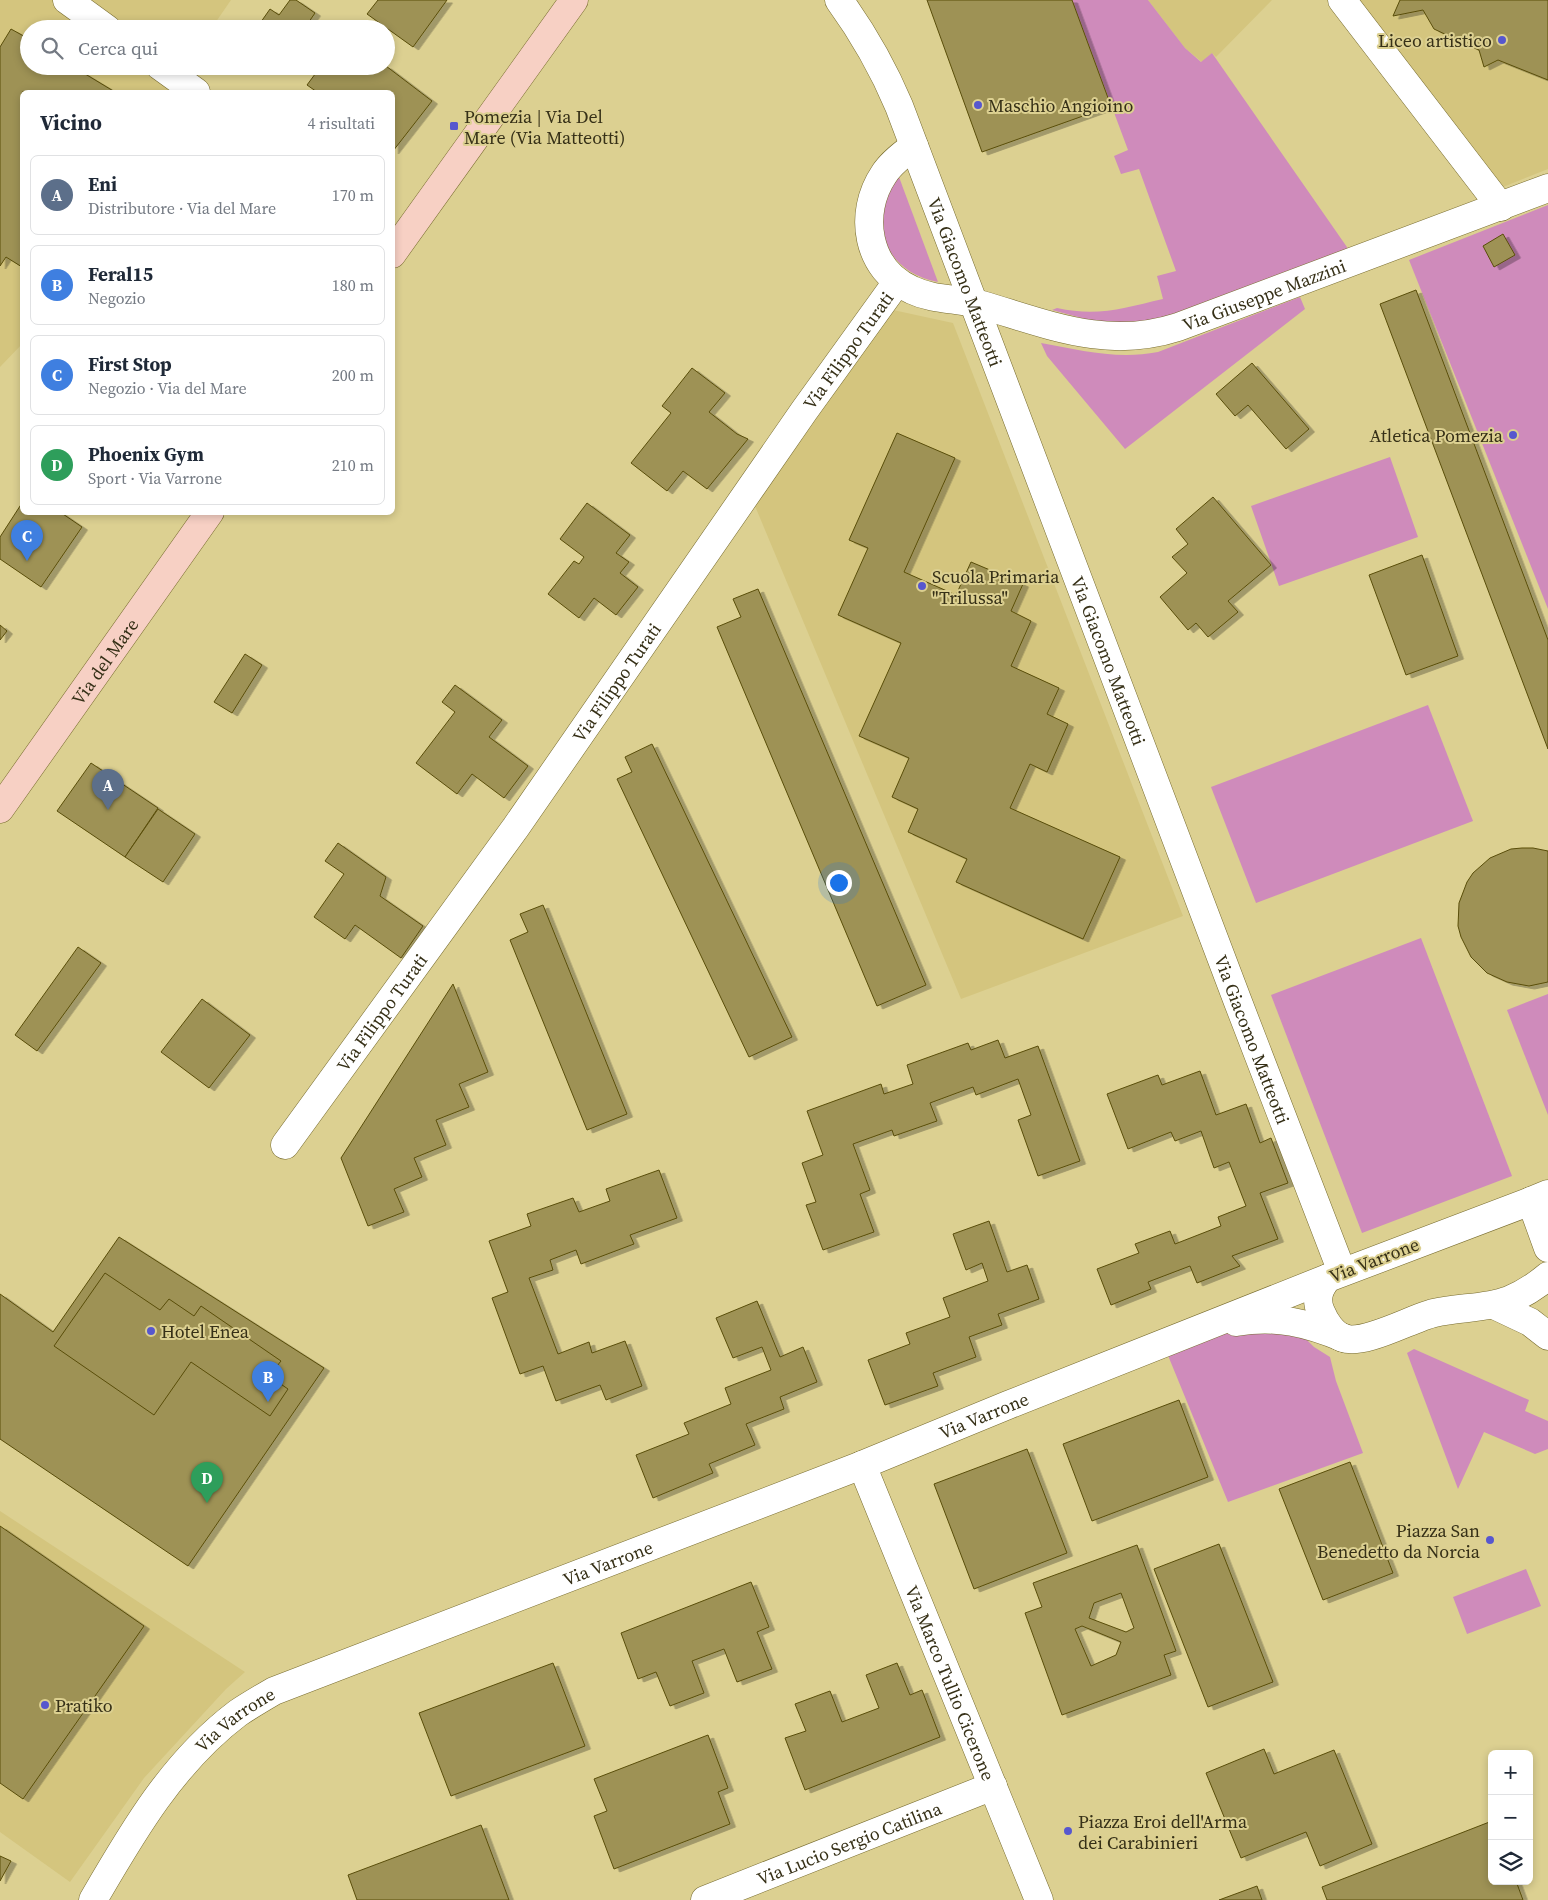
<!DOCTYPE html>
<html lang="it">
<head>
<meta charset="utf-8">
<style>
	body { margin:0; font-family:"Source Serif 4",serif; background:#f2f2f3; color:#1f2937 }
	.controls { position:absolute; right:15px; bottom:15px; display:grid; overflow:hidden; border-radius:8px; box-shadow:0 2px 8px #0003 }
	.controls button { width:45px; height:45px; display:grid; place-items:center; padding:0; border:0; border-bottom:1px solid #e0e1e3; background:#fff; color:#1f2937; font:25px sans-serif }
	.you { position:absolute; left:838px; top:882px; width:18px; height:18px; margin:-12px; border:4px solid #fff; border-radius:50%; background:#1a73e8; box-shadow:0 0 0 8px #1a73e833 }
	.badge { display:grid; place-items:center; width:32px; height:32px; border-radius:50%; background:#ea580c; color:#fff; font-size:16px; font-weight:700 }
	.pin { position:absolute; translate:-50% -41px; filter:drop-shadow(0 1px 2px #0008) }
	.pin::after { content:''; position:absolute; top:26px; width:18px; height:15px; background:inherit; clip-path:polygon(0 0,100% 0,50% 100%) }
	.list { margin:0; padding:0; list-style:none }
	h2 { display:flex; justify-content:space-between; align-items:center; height:65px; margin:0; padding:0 20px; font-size:21px }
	h2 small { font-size:16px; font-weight:400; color:#747a83 }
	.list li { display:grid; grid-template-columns:32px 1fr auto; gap:15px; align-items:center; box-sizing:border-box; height:80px; margin:0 10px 10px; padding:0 10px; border:1px solid #e0e1e3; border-radius:8px }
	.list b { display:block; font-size:19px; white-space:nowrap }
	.list p { margin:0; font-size:16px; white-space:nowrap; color:#747a83 }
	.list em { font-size:16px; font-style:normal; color:#747a83 }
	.icon { flex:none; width:28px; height:28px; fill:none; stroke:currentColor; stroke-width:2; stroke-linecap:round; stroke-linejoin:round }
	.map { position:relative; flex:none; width:1548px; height:1900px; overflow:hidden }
	.search { position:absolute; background:#fff; box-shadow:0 2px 8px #0003; left:20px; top:20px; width:375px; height:55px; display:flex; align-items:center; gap:12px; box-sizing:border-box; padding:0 18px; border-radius:28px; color:#747a83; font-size:19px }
	.panel { position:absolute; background:#fff; box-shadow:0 2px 8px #0003; left:20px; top:90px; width:375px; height:425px; border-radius:8px }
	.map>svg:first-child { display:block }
</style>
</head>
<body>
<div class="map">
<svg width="1548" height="1900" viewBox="0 0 1548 1900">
	<defs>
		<filter id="shadow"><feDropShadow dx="5.5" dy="3" stdDeviation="0" flood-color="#0004"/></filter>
	</defs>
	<rect width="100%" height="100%" fill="#dcd091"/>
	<g fill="#d4c57e">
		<path d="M 0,0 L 231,0 L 211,29 L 29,29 L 29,66 L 184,66 L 168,89 L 172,92 L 22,92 L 22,344 L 0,367 Z"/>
		<path d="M 1148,0 L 1272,0 L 1216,57 L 1212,53 L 1202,62 L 1185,48 Z"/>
		<path d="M 1357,0 L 1548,0 L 1548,169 L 1503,187 Z"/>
		<path d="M 893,310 L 953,323 L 1183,916 L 961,999 L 755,506 Z"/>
		<path d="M 0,1511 L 245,1672 L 226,1689 L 144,1778 L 70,1882 L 0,1832 Z"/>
	</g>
	<g fill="#cf8bbb">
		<path d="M 1072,0 L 1148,0 L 1185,48 L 1201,62 L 1212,53 L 1349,250 L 1166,320 L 1115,327 L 1052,310 L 1057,308 C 1098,317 1124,308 1163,299 L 1157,276 L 1176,271 L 1139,169 L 1121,174 L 1114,156 L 1128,150 Z"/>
		<path d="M 899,177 L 938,282 C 884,272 865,220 899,177 Z"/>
		<path d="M 1548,205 L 1548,609 L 1409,260 Z"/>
		<path d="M 1300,297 L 1305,309 L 1125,449 L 1047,356 L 1041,343 C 1080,350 1117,360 1158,352 Z"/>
		<path d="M 1390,457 L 1418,537 L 1279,586 L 1251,506 Z"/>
		<path d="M 1428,705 L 1473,821 L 1256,903 L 1211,787 Z"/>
		<path d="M 1421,938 L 1512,1176 L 1362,1233 L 1271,995 Z"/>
		<path d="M 1548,994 L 1548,1115 L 1507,1010 Z"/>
		<path d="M 1240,1326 L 1302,1335 L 1314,1347 L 1330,1357 L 1336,1381 L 1363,1453 L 1228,1502 L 1167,1353 Z"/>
		<path d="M 1414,1349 L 1529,1400 L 1525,1411 L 1548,1421 L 1548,1449 L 1535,1454 L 1484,1432 L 1458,1489 L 1407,1353 Z"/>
		<path d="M 1526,1569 L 1541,1606 L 1467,1634 L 1453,1597 Z"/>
	</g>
	<g fill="#9e9255" stroke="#594d09" fill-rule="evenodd" filter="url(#shadow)">
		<path d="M 290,0 L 296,0 L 315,13 L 304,29 L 256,29 L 270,9 L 279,15 Z"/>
		<path d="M 378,0 L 447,0 L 413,47 L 367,14 Z"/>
		<path d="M 927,0 L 1072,0 L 1111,106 L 982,152 Z"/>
		<path d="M 1400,0 L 1548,0 L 1548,80 L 1498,60 L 1484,67 L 1479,50 L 1434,29 L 1423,10 L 1393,16 Z"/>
		<path d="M 11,29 L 29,39 L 29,66 L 72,66 L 115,92 L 22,92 L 22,267 L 6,257 L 0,266 L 0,47 Z"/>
		<path d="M 321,66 L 386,66 L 432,101 L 393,151 L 392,92 L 317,92 L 307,85 Z"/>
		<path d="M 1503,234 L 1515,255 L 1494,267 L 1483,246 Z"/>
		<path d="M 1416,290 L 1548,640 L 1548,749 L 1380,304 Z"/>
		<path d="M 1252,363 L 1309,429 L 1286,449 L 1248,405 L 1235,416 L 1216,394 Z"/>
		<path d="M 692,368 L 725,393 L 709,412 L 737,434 L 748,439 L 707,489 L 683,471 L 667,491 L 631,463 L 671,413 L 662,406 Z"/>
		<path d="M 897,433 L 955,458 L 904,572 L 956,595 L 971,562 L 1023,584 L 1011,611 L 1031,621 L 1011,666 L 1059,688 L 1047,714 L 1068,724 L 1047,772 L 1030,764 L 1010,808 L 1120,857 L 1083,939 L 956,882 L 967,859 L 908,832 L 918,809 L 892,797 L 909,758 L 859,736 L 901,643 L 838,615 L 868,548 L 849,540 Z"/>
		<path d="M 1213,497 L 1271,565 L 1228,601 L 1238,612 L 1208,637 L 1196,623 L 1188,630 L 1160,597 L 1187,573 L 1172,557 L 1188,544 L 1176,529 Z"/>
		<path d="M 22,503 L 22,512 L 60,512 L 82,527 L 41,587 L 0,559 L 0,537 Z"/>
		<path d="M 587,503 L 630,535 L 616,553 L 629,562 L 620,573 L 638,587 L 616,615 L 594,598 L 579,618 L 548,594 L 574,561 L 579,564 L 584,557 L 560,539 Z"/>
		<path d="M 1422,555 L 1458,656 L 1406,675 L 1369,575 Z"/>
		<path d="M 758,589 L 926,985 L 877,1006 L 717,627 L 741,617 L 733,599 Z"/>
		<path d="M 0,625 L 7,631 L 0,640 Z"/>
		<path d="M 245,654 L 262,665 L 232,713 L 214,702 Z"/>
		<path d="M 455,685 L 502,720 L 489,737 L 528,766 L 504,798 L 472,774 L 457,794 L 416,763 L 455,712 L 442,702 Z"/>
		<path d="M 652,744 L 792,1037 L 749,1057 L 617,779 L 632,772 L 625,757 Z"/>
		<path d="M 91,763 L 158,808 L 125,857 L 57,811 Z"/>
		<path d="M 158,809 L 195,834 L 163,882 L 125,857 Z"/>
		<path d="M 338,843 L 386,877 L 380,896 L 423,926 L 401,958 L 355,925 L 345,939 L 314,917 L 344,874 L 325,861 Z"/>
		<path d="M 1522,848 L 1533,848 L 1548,851 L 1548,982 L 1529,986 L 1507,982 L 1487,973 L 1471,957 L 1461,937 L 1458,926 L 1459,903 L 1467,882 L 1473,873 L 1490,858 L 1511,849 Z"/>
		<path d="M 543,905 L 627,1114 L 587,1130 L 510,940 L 528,932 L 520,914 Z"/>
		<path d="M 78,947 L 101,963 L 37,1051 L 15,1035 Z"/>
		<path d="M 453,984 L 488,1072 L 459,1084 L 469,1107 L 436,1120 L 446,1145 L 414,1158 L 422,1177 L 394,1189 L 404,1212 L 368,1226 L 341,1158 Z"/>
		<path d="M 202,999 L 250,1035 L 209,1088 L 161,1052 Z"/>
		<path d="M 998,1040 L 1005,1058 L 1038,1046 L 1080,1161 L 1038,1176 L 1018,1120 L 1031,1115 L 1018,1079 L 976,1095 L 973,1087 L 930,1103 L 937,1121 L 894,1136 L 892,1130 L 853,1144 L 870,1190 L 860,1194 L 874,1232 L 823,1250 L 806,1205 L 816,1202 L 802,1163 L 823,1155 L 807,1111 L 881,1084 L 884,1094 L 913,1084 L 907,1065 L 968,1043 L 971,1050 Z"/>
		<path d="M 1200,1071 L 1216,1115 L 1246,1104 L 1260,1143 L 1271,1138 L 1288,1183 L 1260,1193 L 1278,1239 L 1232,1256 L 1240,1266 L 1197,1283 L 1190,1266 L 1148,1282 L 1151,1289 L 1111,1305 L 1097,1269 L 1139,1253 L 1135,1244 L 1170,1231 L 1175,1244 L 1221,1226 L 1218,1217 L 1246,1206 L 1229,1162 L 1214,1168 L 1201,1131 L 1175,1141 L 1171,1132 L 1128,1149 L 1107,1094 L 1158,1075 L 1162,1085 Z"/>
		<path d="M 659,1170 L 677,1218 L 630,1235 L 634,1244 L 581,1264 L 576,1250 L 550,1260 L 553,1270 L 529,1278 L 558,1354 L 589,1342 L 592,1353 L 625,1341 L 642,1386 L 606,1400 L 600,1385 L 556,1401 L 543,1366 L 520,1374 L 492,1298 L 508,1292 L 489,1241 L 531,1226 L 527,1214 L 573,1198 L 579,1212 L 610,1201 L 606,1189 Z"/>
		<path d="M 989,1221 L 1007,1272 L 1027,1265 L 1039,1299 L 998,1314 L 1002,1325 L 969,1337 L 976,1357 L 933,1373 L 938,1386 L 885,1405 L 868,1360 L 910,1344 L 906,1333 L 950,1317 L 943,1298 L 988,1281 L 982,1263 L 966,1270 L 953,1234 Z"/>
		<path d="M 119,1237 L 324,1368 L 188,1566 L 0,1439 L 0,1294 L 53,1332 Z"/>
		<path d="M 105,1273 L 160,1310 L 169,1299 L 194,1316 L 201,1306 L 281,1361 L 269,1376 L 288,1389 L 270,1416 L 191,1362 L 154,1415 L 54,1346 Z"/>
		<path d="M 757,1301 L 780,1357 L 803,1347 L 817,1382 L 780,1397 L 784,1409 L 746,1424 L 755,1445 L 709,1464 L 713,1473 L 653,1498 L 636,1455 L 689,1434 L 684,1423 L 731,1404 L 725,1388 L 771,1370 L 762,1347 L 733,1358 L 716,1318 Z"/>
		<path d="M 1179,1400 L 1208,1477 L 1092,1521 L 1063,1444 Z"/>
		<path d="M 1027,1449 L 1067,1553 L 974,1589 L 934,1484 Z"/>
		<path d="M 1350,1462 L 1393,1573 L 1323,1600 L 1279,1489 Z"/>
		<path d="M 0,1526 L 144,1626 L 23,1799 L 0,1783 Z"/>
		<path d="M 1219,1544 L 1273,1682 L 1208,1707 L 1154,1569 Z"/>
		<path d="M 1137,1545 L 1176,1651 L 1164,1655 L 1171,1675 L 1062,1715 L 1025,1613 L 1042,1607 L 1033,1583 ZM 1121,1593 L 1134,1628 L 1126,1632 L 1089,1618 L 1094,1603 ZM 1082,1626 L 1121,1642 L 1116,1655 L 1091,1666 L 1075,1629 Z"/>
		<path d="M 751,1582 L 769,1627 L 757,1632 L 772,1669 L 737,1682 L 724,1649 L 692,1661 L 704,1693 L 670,1706 L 656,1672 L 638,1679 L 621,1633 Z"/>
		<path d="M 553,1663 L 585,1746 L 451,1796 L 419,1713 Z"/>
		<path d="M 897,1663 L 910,1695 L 922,1690 L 940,1737 L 805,1790 L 785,1738 L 806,1731 L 795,1704 L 830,1691 L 842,1722 L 879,1708 L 866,1675 Z"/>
		<path d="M 708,1735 L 728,1788 L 718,1792 L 730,1824 L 614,1869 L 594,1816 L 607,1811 L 594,1779 Z"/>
		<path d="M 1264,1749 L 1274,1774 L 1334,1750 L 1372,1844 L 1320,1866 L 1306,1832 L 1241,1858 L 1206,1773 Z"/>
		<path d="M 1492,1821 L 1492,1881 L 1516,1881 L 1523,1900 L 1327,1900 L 1322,1887 Z"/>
		<path d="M 481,1825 L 509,1900 L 357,1900 L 348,1875 Z"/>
		<path d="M 0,1856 L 11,1861 L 0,1881 Z"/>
		<path d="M 1257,1886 L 1262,1900 L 1219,1900 Z"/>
	</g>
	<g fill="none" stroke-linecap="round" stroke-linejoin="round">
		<defs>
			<g id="minor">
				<path d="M 67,0 L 107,29"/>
				<path d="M 1342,0 L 1501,207"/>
				<path d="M 160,66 L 196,92"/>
				<path id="s1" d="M 914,146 C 903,154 891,163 884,174 C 857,214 867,270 912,290 C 935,301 959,298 982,305 C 1050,325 1107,350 1178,327 L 1548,188"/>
				<path id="s2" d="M 285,1145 L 516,827 L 804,411 L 897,282"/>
				<path d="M 1531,1201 L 1548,1194"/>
				<path d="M 1236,1322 C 1277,1315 1307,1323 1344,1338"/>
				<path id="s3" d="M 862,1465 L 1039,1900"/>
				<path id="s4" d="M 93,1900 C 133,1831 173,1762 238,1713 C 250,1705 262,1698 274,1691 L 862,1465 L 1008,1405 L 1328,1278"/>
				<path id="s5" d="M 705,1900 L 993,1786"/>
			</g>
			<g id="tertiary">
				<path id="s6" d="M 839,0 C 863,33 883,68 899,106 L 1238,1002 L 1342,1272"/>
				<path d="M 1548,1248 L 1531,1201 L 1328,1278 C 1319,1288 1315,1299 1321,1312 C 1325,1322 1333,1334 1343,1338 C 1364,1346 1412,1318 1434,1313 C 1459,1307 1485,1309 1509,1300 C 1524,1294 1536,1286 1548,1276"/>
				<path d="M 1494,1305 L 1530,1322 L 1548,1336"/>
			</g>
			<g id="secondary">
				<path d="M 392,254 L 574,0"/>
				<path id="s7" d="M 0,809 L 210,512"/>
			</g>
		</defs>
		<use href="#minor" stroke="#776b2e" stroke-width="29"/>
		<use href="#tertiary" stroke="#776b2e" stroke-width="29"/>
		<use href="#secondary" stroke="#776b2e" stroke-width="29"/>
		<use href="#minor" stroke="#fff" stroke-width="28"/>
		<use href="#tertiary" stroke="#fff" stroke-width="28"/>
		<use href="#secondary" stroke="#f7d0c4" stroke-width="28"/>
	</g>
	<g fill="#5757ce" stroke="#dcd091" stroke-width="2">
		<circle cx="1502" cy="40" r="5"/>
		<circle cx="978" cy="105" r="5"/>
		<rect x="449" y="121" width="10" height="10" rx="2.5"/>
		<circle cx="1513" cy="435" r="5"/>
		<circle cx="922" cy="586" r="5"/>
		<circle cx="151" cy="1331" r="5"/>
		<circle cx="1490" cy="1540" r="5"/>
		<circle cx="45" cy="1705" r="5"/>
		<circle cx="1068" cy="1831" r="5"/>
	</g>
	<g text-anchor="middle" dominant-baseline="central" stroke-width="4" stroke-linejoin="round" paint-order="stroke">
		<g font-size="18" fill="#363017" stroke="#dcd091" text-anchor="start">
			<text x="1492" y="40" text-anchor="end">Liceo artistico</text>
			<text x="988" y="105">Maschio Angioino</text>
			<text x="464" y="116">Pomezia | Via Del<tspan x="464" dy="21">Mare (Via Matteotti)</tspan></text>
			<text x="1503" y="435" text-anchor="end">Atletica Pomezia</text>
			<text x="932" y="576">Scuola Primaria<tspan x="932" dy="21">"Trilussa"</tspan></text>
			<text x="161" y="1331">Hotel Enea</text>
			<text x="1480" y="1530" text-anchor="end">Piazza San<tspan x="1480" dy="21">Benedetto da Norcia</tspan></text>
			<text x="55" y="1705">Pratiko</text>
			<text x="1078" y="1821">Piazza Eroi dell'Arma<tspan x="1078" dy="21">dei Carabinieri</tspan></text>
		</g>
		<g font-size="18" fill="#363017" stroke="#dcd091">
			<text stroke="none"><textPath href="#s6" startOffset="310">Via Giacomo Matteotti</textPath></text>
			<text stroke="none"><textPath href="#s1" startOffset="542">Via Giuseppe Mazzini</textPath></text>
			<text stroke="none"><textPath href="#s2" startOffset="974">Via Filippo Turati</textPath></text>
			<text stroke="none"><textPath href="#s6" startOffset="715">Via Giacomo Matteotti</textPath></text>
			<text stroke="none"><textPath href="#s7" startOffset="181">Via del Mare</textPath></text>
			<text stroke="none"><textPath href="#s2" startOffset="569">Via Filippo Turati</textPath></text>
			<text stroke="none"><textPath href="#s2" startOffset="164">Via Filippo Turati</textPath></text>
			<text stroke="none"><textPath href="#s6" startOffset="1120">Via Giacomo Matteotti</textPath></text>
			<text transform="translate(1374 1260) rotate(-21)">Via Varrone</text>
			<text stroke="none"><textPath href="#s4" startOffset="1042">Via Varrone</textPath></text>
			<text stroke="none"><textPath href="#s4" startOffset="638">Via Varrone</textPath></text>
			<text stroke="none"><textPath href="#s3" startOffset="235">Via Marco Tullio Cicerone</textPath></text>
			<text stroke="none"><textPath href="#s4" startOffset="232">Via Varrone</textPath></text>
			<text stroke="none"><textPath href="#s5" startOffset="155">Via Lucio Sergio Catilina</textPath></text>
		</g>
	</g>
</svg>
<div class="controls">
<button>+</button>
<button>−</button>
<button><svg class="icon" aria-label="layers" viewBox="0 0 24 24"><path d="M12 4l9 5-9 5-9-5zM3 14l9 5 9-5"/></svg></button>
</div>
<div class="you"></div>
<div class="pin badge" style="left:108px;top:810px;background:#5c6f8a">A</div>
<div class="pin badge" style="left:268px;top:1402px;background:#3f7fe0">B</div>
<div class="pin badge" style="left:27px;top:561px;background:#3f7fe0">C</div>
<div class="pin badge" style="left:207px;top:1503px;background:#2e9e5b">D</div>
<div class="search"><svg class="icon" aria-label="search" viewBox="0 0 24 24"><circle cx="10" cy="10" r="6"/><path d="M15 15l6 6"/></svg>Cerca qui</div>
<section class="panel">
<h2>Vicino<small>4 risultati</small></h2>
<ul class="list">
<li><span class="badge" style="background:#5c6f8a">A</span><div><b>Eni</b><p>Distributore · Via del Mare</p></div><em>170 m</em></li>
<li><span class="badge" style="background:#3f7fe0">B</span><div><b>Feral15</b><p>Negozio</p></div><em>180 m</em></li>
<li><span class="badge" style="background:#3f7fe0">C</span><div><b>First Stop</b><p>Negozio · Via del Mare</p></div><em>200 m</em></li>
<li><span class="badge" style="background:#2e9e5b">D</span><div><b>Phoenix Gym</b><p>Sport · Via Varrone</p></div><em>210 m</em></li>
</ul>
</section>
</div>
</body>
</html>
